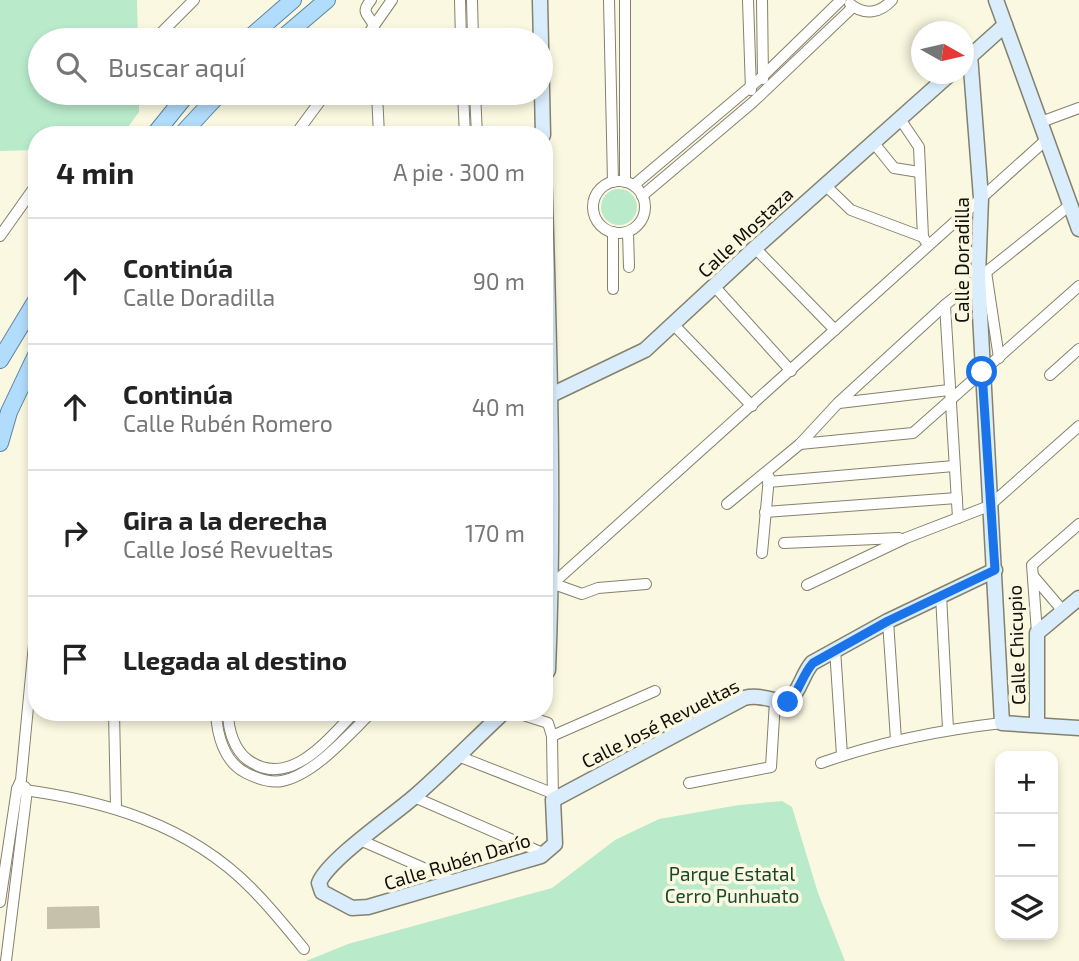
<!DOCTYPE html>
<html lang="es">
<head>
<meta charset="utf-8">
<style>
	body { margin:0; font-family:"Exo 2",sans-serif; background:#f6f6f6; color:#222 }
	.controls { position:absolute; right:21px; bottom:21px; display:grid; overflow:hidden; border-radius:14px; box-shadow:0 4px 10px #0003 }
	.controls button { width:63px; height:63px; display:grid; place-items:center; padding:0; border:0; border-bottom:2px solid #e0e0e0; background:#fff; color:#222; font:35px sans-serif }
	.compass { position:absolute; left:911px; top:21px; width:63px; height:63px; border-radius:50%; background:#fff; box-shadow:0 4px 10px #0003; rotate:98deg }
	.stop { position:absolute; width:21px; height:21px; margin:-16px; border:5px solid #1a73e8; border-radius:50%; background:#fff }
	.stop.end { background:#1a73e8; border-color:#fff; box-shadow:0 2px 7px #0008 }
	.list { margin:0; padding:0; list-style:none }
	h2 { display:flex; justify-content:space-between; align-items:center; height:91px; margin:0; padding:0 28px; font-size:30px }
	h2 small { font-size:23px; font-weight:400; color:#767676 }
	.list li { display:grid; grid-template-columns:46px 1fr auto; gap:21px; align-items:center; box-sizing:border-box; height:126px; padding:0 28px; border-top:2px solid #e0e0e0 }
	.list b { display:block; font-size:26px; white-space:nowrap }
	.list p { margin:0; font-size:23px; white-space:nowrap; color:#767676 }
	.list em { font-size:23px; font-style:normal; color:#767676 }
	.icon { flex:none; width:38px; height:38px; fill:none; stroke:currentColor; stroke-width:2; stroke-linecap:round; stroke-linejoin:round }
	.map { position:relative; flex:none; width:1079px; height:961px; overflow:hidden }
	.search { position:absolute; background:#fff; box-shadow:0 4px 10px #0003; left:28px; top:28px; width:525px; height:77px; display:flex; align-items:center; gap:18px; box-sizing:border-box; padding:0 24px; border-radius:38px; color:#767676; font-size:26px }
	.panel { position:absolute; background:#fff; box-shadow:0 4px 10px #0003; left:28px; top:126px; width:525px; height:595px; border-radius:28px }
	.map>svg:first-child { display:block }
</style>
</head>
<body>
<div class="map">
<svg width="1079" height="961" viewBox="0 0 1079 961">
	<rect width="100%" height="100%" fill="#fbf8e1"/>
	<g fill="#b9ebcb">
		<path d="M 0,0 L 137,0 L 138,40 L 40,40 L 40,93 L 139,93 L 139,112 L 122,135 L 37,135 L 37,150 L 0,151 Z"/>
		<circle cx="619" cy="207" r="18"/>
		<path d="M 782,801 L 792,807 L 818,893 L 845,961 L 306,961 L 348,944 L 552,888 L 615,840 L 659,819 L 739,805 Z"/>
	</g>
	<path fill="#c5c1ab" d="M 99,906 L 100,928 L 47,929 L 47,907 Z"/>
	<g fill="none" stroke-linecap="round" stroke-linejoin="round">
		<defs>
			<g id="street">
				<path d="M 371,0 C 359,15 370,13 374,27 C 375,32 374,36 374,40"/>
				<path d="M 460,0 L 461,40"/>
				<path d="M 472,0 L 473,40"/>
				<path d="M 609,0 L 613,182"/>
				<path d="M 625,0 L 625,182"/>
				<path d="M 748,0 L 751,90"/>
				<path d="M 762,0 L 763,79"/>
				<path d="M 850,4 C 865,16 880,13 892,0"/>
				<path d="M 154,40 L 194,0"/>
				<path d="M 364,40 L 392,0"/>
				<path d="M 377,93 L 379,135"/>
				<path d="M 463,93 L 465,135"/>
				<path d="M 475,93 L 477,135"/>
				<path d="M 900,119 L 919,147 L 923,237 L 928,245"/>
				<path d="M 1041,122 L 1079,108"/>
				<path d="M 295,135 L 326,93"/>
				<path d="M 873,142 L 894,168 L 919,172"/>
				<circle cx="619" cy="207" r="26"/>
				<path d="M 634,185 L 763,76 L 841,0"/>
				<path d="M 825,185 L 851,210 L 923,237"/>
				<path d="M 642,196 L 752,103 L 853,7"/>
				<path d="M 613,232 L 613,289"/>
				<path d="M 628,232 L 629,267"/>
				<path d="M 0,236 L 34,188"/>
				<path d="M 755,248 L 835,330"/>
				<path d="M 986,272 L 999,358"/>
				<path d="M 715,287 L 791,371"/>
				<path d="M 945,305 L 958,518"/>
				<path d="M 674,325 L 752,406"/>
				<path d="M 1050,375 L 1079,349"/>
				<path d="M 839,403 L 949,390"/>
				<path d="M 800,444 L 913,433 L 1079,286"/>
				<path d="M 768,482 L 954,466"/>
				<path d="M 727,504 L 800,444 L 838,403 L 945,305 L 1070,205"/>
				<path d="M 765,512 L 957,498"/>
				<path d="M 784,543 L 899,538"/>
				<path d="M 762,553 L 769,477"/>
				<path d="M 1034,577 L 1063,611"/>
				<path d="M 554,584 L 582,594 L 598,588 L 646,584"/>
				<path d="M 807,585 L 906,538 L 989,506 L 1079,426"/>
				<path d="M 549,587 L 1047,139"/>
				<path d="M 941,595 L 948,729"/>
				<path d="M 888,621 L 896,740"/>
				<path d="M 1037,633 L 1032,565 L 1079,524"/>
				<path d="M 835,649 L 842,755"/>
				<path d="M 114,712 L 116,808"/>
				<path d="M 216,712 C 217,735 224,762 246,773 C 256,778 270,783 282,781 C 314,775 349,734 372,712"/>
				<path d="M 228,712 C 228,729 234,750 248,760 C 290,790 328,739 355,712"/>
				<path d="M 514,712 L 548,723 L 552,736 L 553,800"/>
				<path d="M 552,736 L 655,691"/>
				<path d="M 458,756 L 552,793"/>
				<path d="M 821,763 C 880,742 940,730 1002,723"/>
				<path d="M 689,783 L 771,767 L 775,701"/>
				<path d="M 17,789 C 103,800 188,824 251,888 C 270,907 287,928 304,949"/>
				<path d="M 414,797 L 545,854"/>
				<path d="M 360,840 L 453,881"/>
				<path d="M 0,902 L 17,789 L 21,780 L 35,634"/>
				<path d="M 6,961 L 27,790 L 25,787"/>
			</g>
			<g id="secondary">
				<path d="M 540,0 L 543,135"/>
				<path d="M 996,0 L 1079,229"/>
				<path d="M 970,55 L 981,198 L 978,277 L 1002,723 L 1079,728"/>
				<path d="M 965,61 L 1005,25"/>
				<path d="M 544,168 C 549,335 555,503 548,670 L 544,676"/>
				<path d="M 551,395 L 645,350 L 755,248 L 950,74"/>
				<path d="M 504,712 C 474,740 445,770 414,797 C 392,816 328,860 319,883 L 322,892 L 352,908 L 368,907 L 541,856 L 555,844 L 553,800 L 744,698 C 760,694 771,701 788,702 C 800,691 802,675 812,663 L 888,621 L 995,570"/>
				<path d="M 1037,724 L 1037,633 L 1079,598"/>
			</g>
			<g id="primary">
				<path d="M 247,40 L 293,0"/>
				<path d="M 280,40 L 327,0"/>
				<path d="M 154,135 L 188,93"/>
				<path d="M 181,135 L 220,93"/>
				<path d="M 0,360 L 37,299"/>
				<path d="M 0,443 L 9,412 L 37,353"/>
			</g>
		</defs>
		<use href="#street" stroke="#85816d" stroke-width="12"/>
		<use href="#secondary" stroke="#85816d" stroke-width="17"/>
		<use href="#primary" stroke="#5885a4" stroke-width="18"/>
		<use href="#street" stroke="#fff" stroke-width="10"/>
		<use href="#secondary" stroke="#d9edfd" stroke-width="14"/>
		<use href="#primary" stroke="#b2dcfb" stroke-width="16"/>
	</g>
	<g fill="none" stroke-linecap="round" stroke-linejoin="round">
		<path stroke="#1a73e8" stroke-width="9" d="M 788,702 C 800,691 802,675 813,663 L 888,621 L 995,570 L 982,372"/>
	</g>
	<g text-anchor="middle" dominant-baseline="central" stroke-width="7" stroke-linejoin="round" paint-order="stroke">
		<g font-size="19" fill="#100f08" stroke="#fbf8e1">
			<text transform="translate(745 232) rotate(-43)">Calle Mostaza</text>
			<text transform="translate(961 260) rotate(-90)">Calle Doradilla</text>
			<text transform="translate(1016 645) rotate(-92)">Calle Chicupio</text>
			<text transform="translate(660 723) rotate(-27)">Calle José Revueltas</text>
			<text transform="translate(457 861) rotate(-17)">Calle Rubén Darío</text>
		</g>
		<g font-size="19" fill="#18462c" stroke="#fbf8e1">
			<text x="732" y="873">Parque Estatal<tspan x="732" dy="22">Cerro Punhuato</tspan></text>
		</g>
	</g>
</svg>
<div class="controls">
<button>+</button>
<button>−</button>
<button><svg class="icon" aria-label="layers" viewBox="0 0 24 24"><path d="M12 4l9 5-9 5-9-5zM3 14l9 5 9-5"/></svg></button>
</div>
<svg class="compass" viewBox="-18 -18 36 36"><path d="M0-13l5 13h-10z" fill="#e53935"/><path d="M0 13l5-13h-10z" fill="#767676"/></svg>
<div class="stop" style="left:982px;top:372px"></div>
<div class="stop end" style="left:788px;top:702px"></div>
<div class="search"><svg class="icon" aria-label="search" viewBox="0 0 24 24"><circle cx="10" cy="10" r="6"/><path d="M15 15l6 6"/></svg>Buscar aquí</div>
<section class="panel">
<h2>4 min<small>A pie · 300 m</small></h2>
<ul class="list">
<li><svg class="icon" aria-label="ahead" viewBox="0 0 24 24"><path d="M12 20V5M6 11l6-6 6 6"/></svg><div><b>Continúa</b><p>Calle Doradilla</p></div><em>90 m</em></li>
<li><svg class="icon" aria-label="ahead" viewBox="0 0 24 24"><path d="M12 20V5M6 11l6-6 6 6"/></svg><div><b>Continúa</b><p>Calle Rubén Romero</p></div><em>40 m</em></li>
<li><svg class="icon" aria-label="right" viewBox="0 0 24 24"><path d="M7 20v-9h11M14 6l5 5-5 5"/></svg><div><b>Gira a la derecha</b><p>Calle José Revueltas</p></div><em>170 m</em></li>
<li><svg class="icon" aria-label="arrive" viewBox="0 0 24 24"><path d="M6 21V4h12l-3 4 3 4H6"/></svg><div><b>Llegada al destino</b></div></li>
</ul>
</section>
</div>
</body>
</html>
